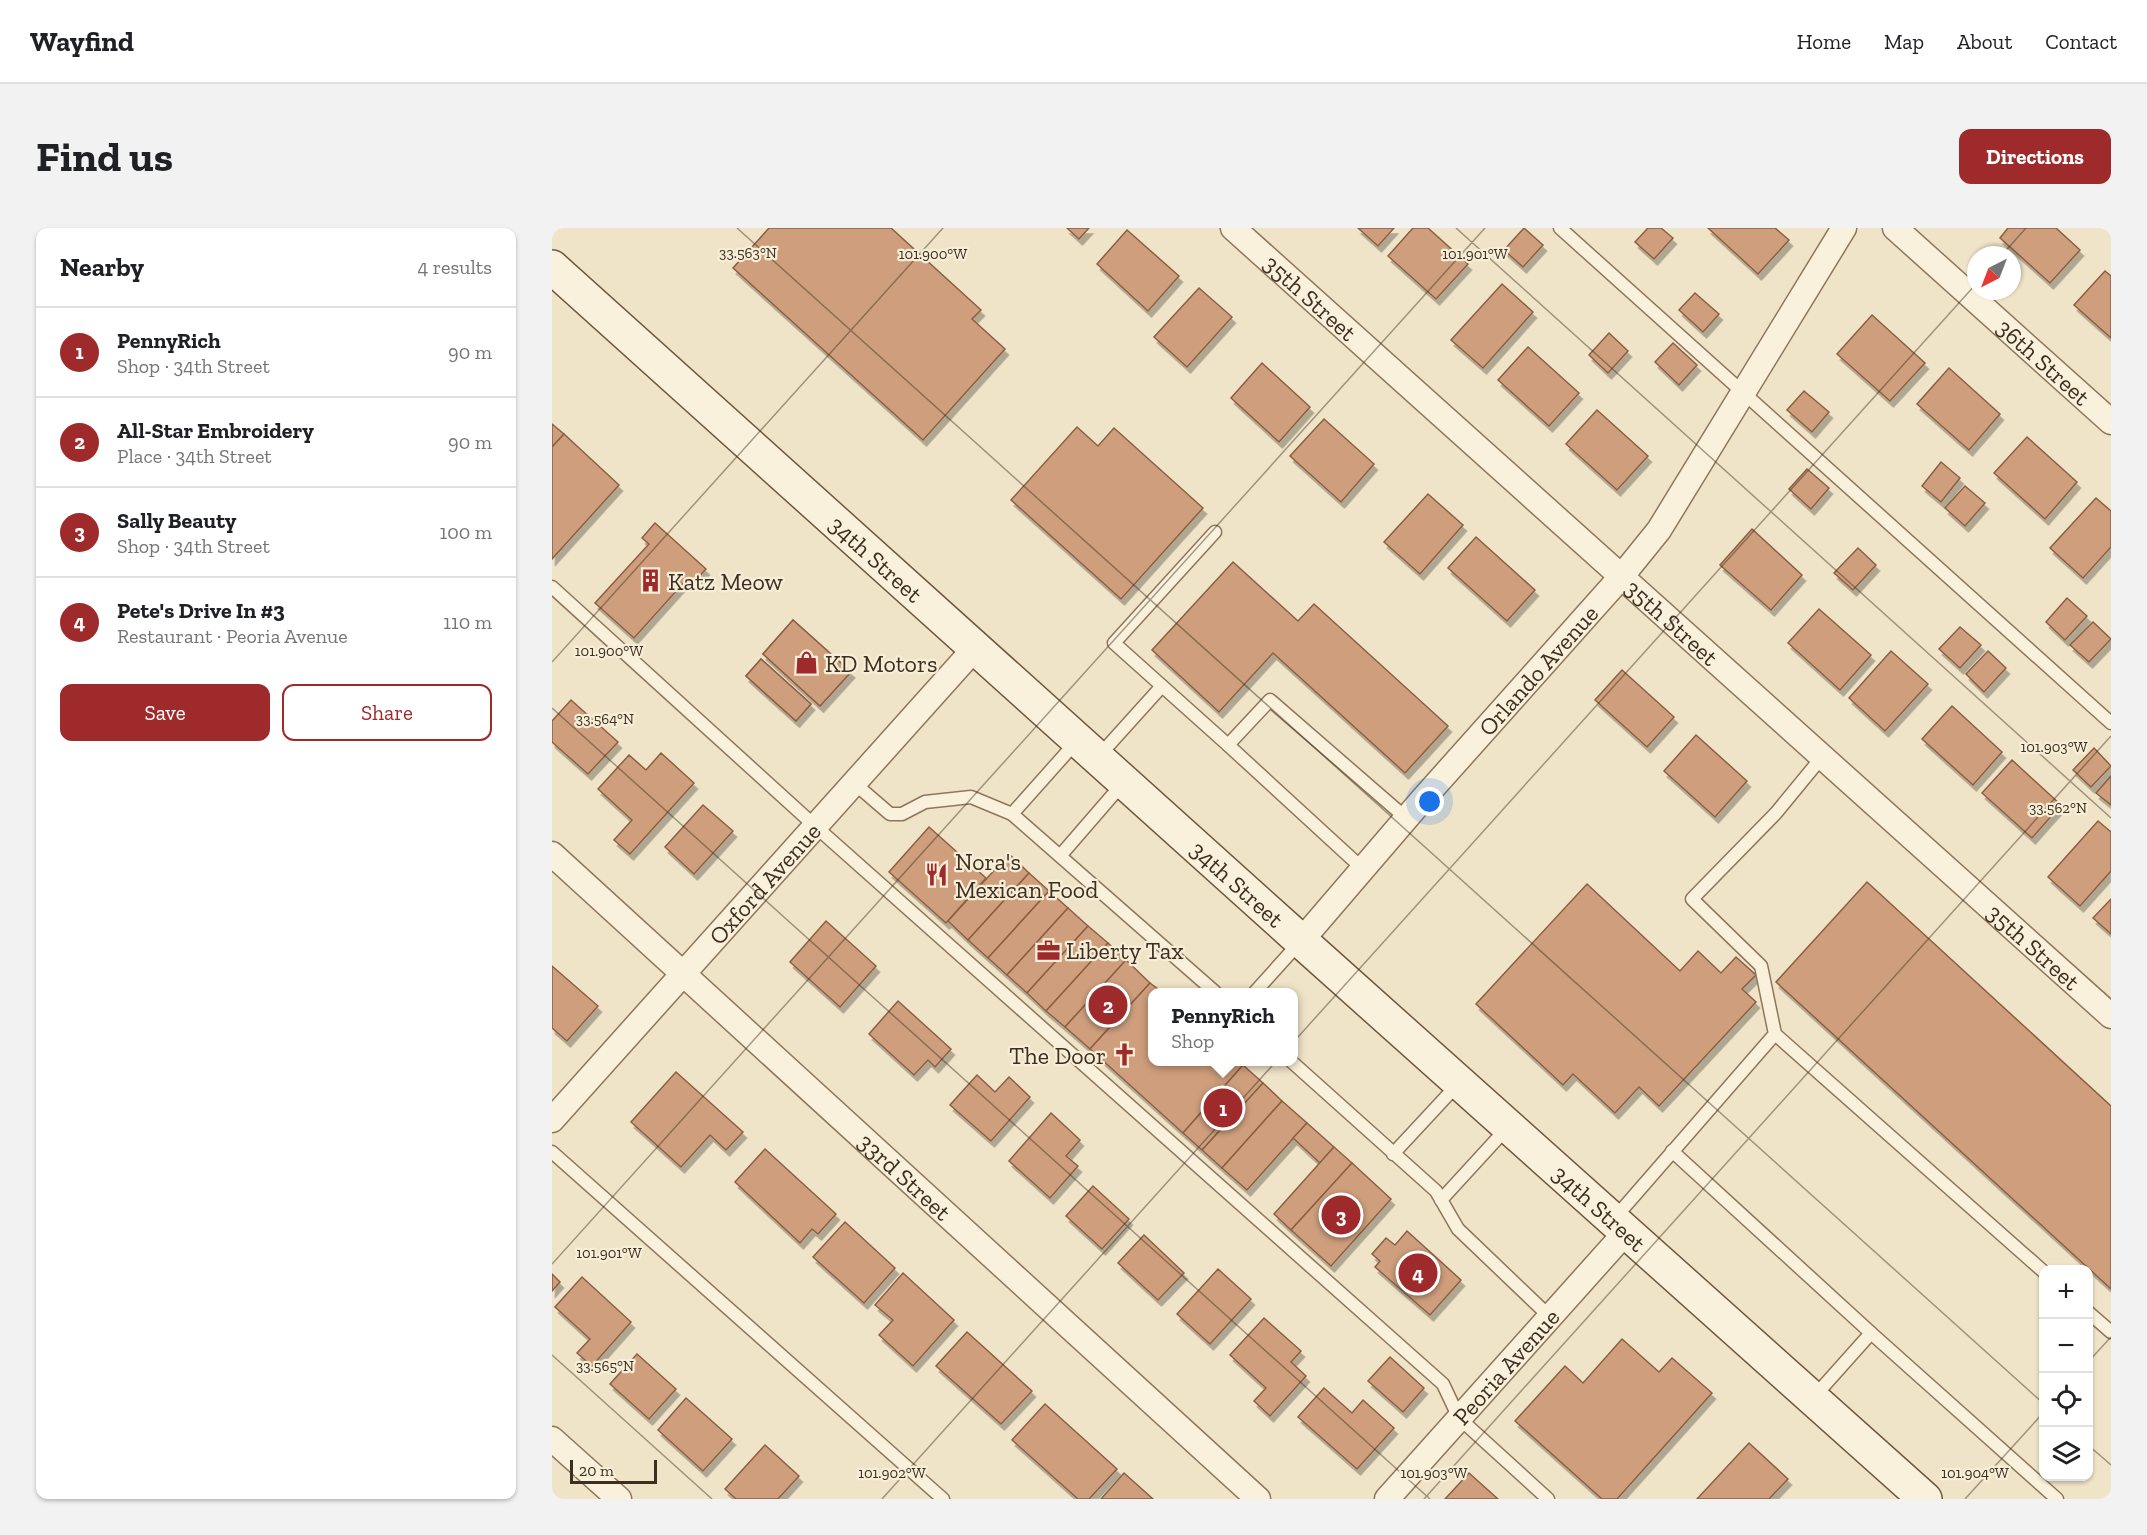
<!DOCTYPE html>
<html lang="en">
<head>
<meta charset="utf-8">
<style>
	body { margin:0; font-family:"Zilla Slab",serif; background:#f2f2f2; color:#202124 }
	.controls { position:absolute; right:18px; bottom:18px; display:grid; overflow:hidden; border-radius:12px; box-shadow:0 2px 4px #0004 }
	.controls button { width:54px; height:54px; display:grid; place-items:center; padding:0; border:0; border-bottom:2px solid #e0e0e0; background:#fff; color:#202124; font:30px sans-serif }
	.compass { position:absolute; left:1415px; top:18px; width:54px; height:54px; border-radius:50%; background:#fff; box-shadow:0 2px 4px #0004; rotate:222deg }
	.scale { position:absolute; left:18px; bottom:15px; width:87px; box-sizing:border-box; padding-left:6px; border:3px solid #3d2e20; border-top:0; font-size:16px; line-height:21px; white-space:nowrap; color:#3d2e20; -webkit-text-stroke:4px #f7eed8; paint-order:stroke }
	.you { position:absolute; left:878px; top:574px; width:21px; height:21px; margin:-15px; border:4px solid #fff; border-radius:50%; background:#1a73e8; box-shadow:0 0 0 9px #1a73e833 }
	.badge { display:grid; place-items:center; width:39px; height:39px; border-radius:50%; background:#9e2a2b; color:#fff; font-size:20px; font-weight:700 }
	.pin { position:absolute; translate:-50% -50%; border:3px solid #fff; box-shadow:0 2px 6px #0006 }
	.popup { position:absolute; left:596px; top:760px; width:150px; height:78px; box-sizing:border-box; display:grid; place-content:center; border-radius:12px; background:#fff; filter:drop-shadow(0 2px 4px #0005); font-size:20px; white-space:nowrap; color:#757577 }
	.popup b { font-size:22px; color:#202124 }
	.popup::after { content:''; position:absolute; left:50%; top:100%; margin-left:-12px; border:12px solid transparent; border-top-color:#fff }
	.list { margin:0; padding:0; list-style:none }
	h2 { display:flex; justify-content:space-between; align-items:center; height:78px; margin:0; padding:0 24px; font-size:26px }
	h2 small { font-size:20px; font-weight:400; color:#757577 }
	.list li { display:grid; grid-template-columns:39px 1fr auto; gap:18px; align-items:center; box-sizing:border-box; height:90px; padding:0 24px; border-top:2px solid #e0e0e0 }
	.list b { display:block; font-size:22px; white-space:nowrap }
	.list p { margin:0; font-size:20px; white-space:nowrap; color:#757577 }
	.list em { font-size:20px; font-style:normal; color:#757577 }
	.actions { display:flex; gap:12px; padding:18px 24px }
	.actions a { flex:1; padding:14px 0; border:2px solid #9e2a2b; border-radius:12px; text-align:center; font-size:21px; color:#9e2a2b }
	.actions .main { background:#9e2a2b; color:#fff }
	.icon { flex:none; width:33px; height:33px; fill:none; stroke:currentColor; stroke-width:2; stroke-linecap:round; stroke-linejoin:round }
	.map { position:relative; flex:none; width:1559px; height:1271px; overflow:hidden; border-radius:12px }
	header { display:flex; align-items:center; gap:36px; box-sizing:border-box; height:84px; padding:0 30px; background:#fff; border-bottom:2px solid #e0e0e0 }
	header strong { font-size:28px }
	nav { display:flex; gap:33px; margin-inline-start:auto; font-size:21px }
	.intro { display:flex; align-items:center; justify-content:space-between; box-sizing:border-box; height:144px; padding:0 36px }
	h1 { margin:0; font-size:42px }
	.button { padding:15px 27px; border-radius:12px; background:#9e2a2b; color:#fff; font-size:21px; font-weight:700 }
	main { display:flex; gap:36px; padding:0 36px }
	aside { flex:1; background:#fff; border-radius:12px; box-shadow:0 2px 4px #0004 }
	.map>svg:first-child { display:block }
</style>
</head>
<body>
<header>
<strong>Wayfind</strong>
<nav><a>Home</a><a>Map</a><a>About</a><a>Contact</a></nav>
</header>
<div class="intro"><h1>Find us</h1><a class="button">Directions</a></div>
<main>
<aside>
<h2>Nearby<small>4 results</small></h2>
<ul class="list">
<li><span class="badge">1</span><div><b>PennyRich</b><p>Shop · 34th Street</p></div><em>90 m</em></li>
<li><span class="badge">2</span><div><b>All-Star Embroidery</b><p>Place · 34th Street</p></div><em>90 m</em></li>
<li><span class="badge">3</span><div><b>Sally Beauty</b><p>Shop · 34th Street</p></div><em>100 m</em></li>
<li><span class="badge">4</span><div><b>Pete's Drive In #3</b><p>Restaurant · Peoria Avenue</p></div><em>110 m</em></li>
</ul>
<div class="actions"><a class="main">Save</a><a>Share</a></div>
</aside>
<div class="map">
<svg width="1559" height="1271" viewBox="0 0 1559 1271">
	<defs>
		<filter id="shadow"><feDropShadow dx="3.5" dy="6" stdDeviation="0" flood-color="#0004"/></filter>
	</defs>
	<rect width="100%" height="100%" fill="#f0e4c8"/>
	<g fill="#cf9f7d" stroke="#8d5f41" stroke-width="1.5" filter="url(#shadow)">
		<path d="M 217,0 L 339,0 L 429,82 L 420,91 L 453,121 L 371,212 L 181,40 Z"/>
		<path d="M 515,0 L 537,0 L 527,11 Z"/>
		<path d="M 806,0 L 842,0 L 826,18 Z"/>
		<path d="M 861,0 L 876,0 L 916,36 L 884,71 L 836,28 Z"/>
		<path d="M 972,0 L 991,17 L 971,39 L 952,22 Z"/>
		<path d="M 1096,0 L 1109,0 L 1121,10 L 1102,31 L 1083,14 Z"/>
		<path d="M 1156,0 L 1223,0 L 1237,12 L 1206,46 Z"/>
		<path d="M 1456,0 L 1504,0 L 1528,22 L 1498,55 L 1448,10 Z"/>
		<path d="M 575,2 L 627,48 L 596,83 L 545,36 Z"/>
		<path d="M 1553,43 L 1559,48 L 1559,110 L 1522,77 Z"/>
		<path d="M 950,56 L 981,84 L 931,140 L 899,112 Z"/>
		<path d="M 647,60 L 680,89 L 635,139 L 602,109 Z"/>
		<path d="M 1143,65 L 1167,86 L 1151,104 L 1127,82 Z"/>
		<path d="M 1320,87 L 1373,135 L 1338,173 L 1285,126 Z"/>
		<path d="M 1057,105 L 1076,123 L 1056,145 L 1037,127 Z"/>
		<path d="M 1121,115 L 1145,137 L 1127,157 L 1103,134 Z"/>
		<path d="M 976,119 L 1027,165 L 997,198 L 946,152 Z"/>
		<path d="M 710,135 L 758,179 L 727,214 L 679,170 Z"/>
		<path d="M 1397,140 L 1448,186 L 1417,222 L 1365,176 Z"/>
		<path d="M 1252,163 L 1277,184 L 1260,204 L 1235,182 Z"/>
		<path d="M 1045,182 L 1096,228 L 1065,262 L 1014,216 Z"/>
		<path d="M 772,191 L 822,236 L 789,274 L 738,228 Z"/>
		<path d="M 0,196 L 12,206 L 0,219 Z"/>
		<path d="M 525,199 L 546,218 L 562,200 L 651,280 L 569,371 L 459,272 Z"/>
		<path d="M 12,206 L 67,257 L 0,331 L 0,219 Z"/>
		<path d="M 1475,209 L 1525,254 L 1493,291 L 1442,245 Z"/>
		<path d="M 1389,234 L 1408,250 L 1389,274 L 1370,258 Z"/>
		<path d="M 1255,241 L 1277,260 L 1259,281 L 1237,261 Z"/>
		<path d="M 1413,258 L 1433,275 L 1413,298 L 1393,280 Z"/>
		<path d="M 876,266 L 911,297 L 868,346 L 832,314 Z"/>
		<path d="M 1544,270 L 1559,283 L 1559,319 L 1531,350 L 1498,320 Z"/>
		<path d="M 103,295 L 154,341 L 140,356 L 135,351 L 82,410 L 43,375 L 97,316 L 90,310 Z"/>
		<path d="M 1200,301 L 1250,347 L 1219,382 L 1168,337 Z"/>
		<path d="M 924,309 L 983,362 L 955,393 L 896,340 Z"/>
		<path d="M 1306,320 L 1324,337 L 1301,362 L 1282,345 Z"/>
		<path d="M 681,334 L 746,393 L 762,376 L 896,498 L 853,545 L 721,425 L 667,484 L 600,422 Z"/>
		<path d="M 1515,370 L 1535,388 L 1513,412 L 1494,394 Z"/>
		<path d="M 1267,381 L 1319,427 L 1288,462 L 1236,415 Z"/>
		<path d="M 241,392 L 299,444 L 268,478 L 211,426 Z"/>
		<path d="M 241,392 L 299,444 L 268,478 L 211,426 Z"/>
		<path d="M 1541,394 L 1559,411 L 1537,434 L 1518,417 Z"/>
		<path d="M 1408,399 L 1429,417 L 1408,440 L 1387,421 Z"/>
		<path d="M 1339,423 L 1376,456 L 1333,503 L 1297,470 Z"/>
		<path d="M 1436,423 L 1454,440 L 1432,464 L 1414,446 Z"/>
		<path d="M 209,431 L 259,476 L 244,493 L 194,448 Z"/>
		<path d="M 209,431 L 259,476 L 244,493 L 194,448 Z"/>
		<path d="M 1070,442 L 1122,489 L 1095,519 L 1043,472 Z"/>
		<path d="M 19,472 L 66,514 L 36,546 L 0,514 L 0,493 Z"/>
		<path d="M 1400,478 L 1450,524 L 1421,557 L 1370,511 Z"/>
		<path d="M 1144,507 L 1195,553 L 1163,589 L 1112,543 Z"/>
		<path d="M 1542,520 L 1559,538 L 1539,559 L 1521,542 Z"/>
		<path d="M 109,525 L 142,555 L 78,626 L 62,612 L 80,592 L 46,561 L 77,527 L 94,542 Z"/>
		<path d="M 1460,532 L 1509,577 L 1480,610 L 1430,565 Z"/>
		<path d="M 1559,548 L 1559,577 L 1544,565 Z"/>
		<path d="M 151,577 L 181,603 L 142,646 L 113,619 Z"/>
		<path d="M 1546,593 L 1559,604 L 1559,643 L 1528,678 L 1496,649 Z"/>
		<path d="M 377,599 L 434,650 L 394,695 L 337,644 Z"/>
		<path d="M 457,626 L 477,645 L 416,712 L 396,693 Z"/>
		<path d="M 477,645 L 497,663 L 436,730 L 416,712 Z"/>
		<path d="M 1315,654 L 1559,878 L 1559,1061 L 1224,754 Z"/>
		<path d="M 1035,656 L 1128,743 L 1146,723 L 1169,745 L 1184,729 L 1204,747 L 1190,761 L 1204,774 L 1107,878 L 1087,859 L 1063,885 L 1021,846 L 1011,857 L 924,776 Z"/>
		<path d="M 497,663 L 516,680 L 455,747 L 436,730 Z"/>
		<path d="M 1559,671 L 1559,706 L 1541,690 Z"/>
		<path d="M 516,680 L 536,698 L 475,765 L 455,747 Z"/>
		<path d="M 274,693 L 324,738 L 288,779 L 238,734 Z"/>
		<path d="M 536,698 L 556,715 L 494,783 L 475,765 Z"/>
		<path d="M 556,715 L 574,732 L 513,799 L 494,783 Z"/>
		<path d="M 574,732 L 598,755 L 538,821 L 513,799 Z"/>
		<path d="M 0,738 L 46,778 L 15,813 L 0,800 Z"/>
		<path d="M 598,755 L 610,764 L 600,764 L 600,834 L 687,834 L 691,837 L 631,905 L 538,821 Z"/>
		<path d="M 346,773 L 399,821 L 383,839 L 376,832 L 362,847 L 317,806 Z"/>
		<path d="M 691,837 L 711,855 L 650,922 L 631,905 Z"/>
		<path d="M 124,844 L 191,904 L 174,922 L 158,907 L 129,939 L 79,894 Z"/>
		<path d="M 425,847 L 443,864 L 457,849 L 478,869 L 439,913 L 398,877 Z"/>
		<path d="M 711,855 L 730,873 L 670,940 L 650,922 Z"/>
		<path d="M 730,873 L 755,895 L 695,962 L 670,940 Z"/>
		<path d="M 499,885 L 528,912 L 514,928 L 526,938 L 498,970 L 457,933 Z"/>
		<path d="M 755,895 L 782,919 L 768,935 L 741,910 Z"/>
		<path d="M 782,919 L 800,935 L 739,1002 L 722,986 Z"/>
		<path d="M 213,921 L 284,986 L 266,1006 L 260,1001 L 248,1015 L 183,954 Z"/>
		<path d="M 800,935 L 839,971 L 779,1038 L 739,1002 Z"/>
		<path d="M 541,958 L 577,991 L 550,1021 L 514,988 Z"/>
		<path d="M 293,994 L 343,1040 L 312,1075 L 261,1029 Z"/>
		<path d="M 855,1003 L 909,1052 L 878,1087 L 823,1039 L 828,1033 L 820,1026 L 834,1010 L 843,1017 Z"/>
		<path d="M 592,1007 L 632,1045 L 606,1072 L 566,1035 Z"/>
		<path d="M 666,1041 L 699,1071 L 658,1116 L 625,1086 Z"/>
		<path d="M 351,1045 L 402,1092 L 361,1138 L 327,1107 L 341,1092 L 323,1077 Z"/>
		<path d="M 0,1046 L 8,1054 L 0,1063 Z"/>
		<path d="M 30,1049 L 79,1094 L 40,1138 L 25,1125 L 38,1111 L 3,1079 Z"/>
		<path d="M 712,1090 L 749,1123 L 739,1134 L 754,1148 L 718,1188 L 702,1173 L 714,1160 L 678,1127 Z"/>
		<path d="M 415,1104 L 480,1163 L 449,1196 L 384,1138 Z"/>
		<path d="M 1070,1111 L 1107,1144 L 1120,1130 L 1160,1165 L 1065,1271 L 1050,1271 L 963,1193 L 1013,1138 L 1031,1155 Z"/>
		<path d="M 85,1126 L 124,1161 L 97,1191 L 58,1156 Z"/>
		<path d="M 838,1129 L 872,1160 L 851,1184 L 816,1153 Z"/>
		<path d="M 772,1160 L 800,1185 L 811,1172 L 842,1200 L 805,1241 L 746,1189 Z"/>
		<path d="M 134,1170 L 180,1211 L 151,1243 L 106,1202 Z"/>
		<path d="M 493,1176 L 565,1241 L 537,1271 L 526,1271 L 460,1212 Z"/>
		<path d="M 1197,1215 L 1236,1251 L 1217,1271 L 1145,1271 Z"/>
		<path d="M 213,1217 L 247,1248 L 226,1271 L 184,1271 L 173,1261 Z"/>
		<path d="M 572,1245 L 601,1271 L 549,1271 Z"/>
		<path d="M 917,1245 L 946,1271 L 893,1271 Z"/>
	</g>
	<g fill="none" stroke-linecap="round" stroke-linejoin="round">
		<defs>
			<g id="service">
				<path d="M 1008,0 L 1559,495"/>
				<path d="M 663,304 L 562,415 L 676,517"/>
				<path d="M 0,359 L 263,598 L 891,1156 L 907,1190 L 996,1271"/>
				<path d="M 546,529 L 610,458"/>
				<path d="M 302,555 L 338,586 L 350,586 L 373,574 L 419,569 L 460,586 L 663,764"/>
				<path d="M 460,586 L 525,513"/>
				<path d="M 508,628 L 572,554"/>
				<path d="M 811,641 L 676,517 L 718,472 L 854,590"/>
				<path d="M 703,764 L 748,714"/>
				<path d="M 1223,806 L 1492,1044"/>
				<path d="M 740,834 L 884,963 L 906,1001 L 998,1089"/>
				<path d="M 1120,923 L 1319,1105"/>
				<path d="M 0,924 L 391,1271"/>
				<path d="M 841,926 L 906,856"/>
				<path d="M 889,972 L 955,900"/>
				<path d="M 1061,992 L 1223,806 L 1209,738 L 1140,671 L 1224,585 L 1270,529"/>
				<path d="M 1536,1084 L 1559,1104"/>
				<path d="M 1261,1170 L 1319,1105 L 1505,1271"/>
			</g>
			<g id="minor">
				<path id="s1" d="M 681,0 L 1559,788"/>
				<path id="s2" d="M 1343,0 L 1559,194"/>
				<path id="s3" d="M 0,626 L 706,1271"/>
				<path id="s4" d="M 749,713 L 870,572 L 1069,349 L 1107,302 L 1292,0"/>
				<path id="s5" d="M 0,892 L 424,419"/>
				<path d="M 0,1211 L 67,1271"/>
				<path id="s6" d="M 835,1271 L 1074,1004"/>
			</g>
			<g id="secondary">
				<path id="s7" d="M 0,39 L 749,713 L 1373,1271"/>
			</g>
		</defs>
		<use href="#service" stroke="#8d765c" stroke-width="15"/>
		<use href="#minor" stroke="#8d765c" stroke-width="27"/>
		<use href="#secondary" stroke="#6f573f" stroke-width="36"/>
		<use href="#service" stroke="#faf1dc" stroke-width="12"/>
		<use href="#minor" stroke="#faf1dc" stroke-width="24"/>
		<use href="#secondary" stroke="#faf1dc" stroke-width="33"/>
	</g>
	<path fill="none" stroke="#3d2e20" stroke-width="1.5" stroke-opacity="0.45" d="M 185,0 L 1492,1176M 904,0 L 1559,590M 1450,27 L 1474,0M 0,434 L 391,0M 0,480 L 878,1271M 0,1036 L 933,0M 0,1127 L 160,1271M 1536,1134 L 1559,1109M 1536,1217 L 1559,1237M 330,1271 L 1424,56M 872,1271 L 1559,508M 1413,1271 L 1492,1184"/>
	<defs>
		<symbol id="building-bare" viewBox="-9 -9 18 18"><path d="M-4-6H4V6H1V3H-1V6H-4ZM-2.5-4.3h1.7v1.8h-1.7ZM.8-4.3h1.7v1.8H.8ZM-2.5-1h1.7V.8h-1.7ZM.8-1h1.7V.8H.8Z" fill="#9e2a2b" stroke="#f7eed8" stroke-width="2.5" paint-order="stroke"/></symbol>
		<symbol id="shop-bare" viewBox="-9 -9 18 18"><path d="M-5-2.5h2.3a2.7 3.5 0 0 1 5.4 0H5L5.5 6h-11ZM-1.5-2.5h3a1.5 2.3 0 0 0-3 0Z" fill="#9e2a2b" stroke="#f7eed8" stroke-width="2.5" paint-order="stroke"/></symbol>
		<symbol id="restaurant-bare" viewBox="-9 -9 18 18"><path d="M-5-6h1v4h1v-4h1v4h1v-4h1v5L-1.5 .5V6h-2V.5L-5-1ZM5-6V6H3V1.5H1.5Q1.5-4 5-6Z" fill="#9e2a2b" stroke="#f7eed8" stroke-width="2.5" paint-order="stroke"/></symbol>
		<symbol id="office-bare" viewBox="-9 -9 18 18"><path d="M-6-3h4V-5.5h4V-3h4V5H-6ZM-1-4.5V-3h2v-1.5ZM-6 0V1H6V0Z" fill="#9e2a2b" stroke="#f7eed8" stroke-width="2.5" paint-order="stroke"/></symbol>
		<symbol id="church-bare" viewBox="-9 -9 18 18"><path d="M-1.2-6h2.4v3.5h3.3v2.4h-3.3V6h-2.4V-.1h-3.3v-2.4h3.3Z" fill="#9e2a2b" stroke="#f7eed8" stroke-width="2.5" paint-order="stroke"/></symbol>
	</defs>
	<g fill-rule="evenodd">
		<use href="#building-bare" x="82" y="336" width="33" height="33"/>
		<use href="#shop-bare" x="238" y="418" width="33" height="33"/>
		<use href="#restaurant-bare" x="368" y="630" width="33" height="33"/>
		<use href="#office-bare" x="480" y="706" width="33" height="33"/>
		<use href="#church-bare" x="556" y="810" width="33" height="33"/>
	</g>
	<g text-anchor="middle" dominant-baseline="central" stroke-width="4.5" stroke-linejoin="round" paint-order="stroke">
		<g font-size="24" fill="#3d2e20" stroke="#f7eed8">
			<text stroke="none"><textPath href="#s1" startOffset="104">35th Street</textPath></text>
			<text stroke="none"><textPath href="#s2" startOffset="200">36th Street</textPath></text>
			<text stroke="none"><textPath href="#s7" startOffset="436">34th Street</textPath></text>
			<text stroke="none"><textPath href="#s1" startOffset="590">35th Street</textPath></text>
			<text stroke="none"><textPath href="#s4" startOffset="360">Orlando Avenue</textPath></text>
			<text stroke="none"><textPath href="#s5" startOffset="318">Oxford Avenue</textPath></text>
			<text stroke="none"><textPath href="#s7" startOffset="922">34th Street</textPath></text>
			<text stroke="none"><textPath href="#s1" startOffset="1076">35th Street</textPath></text>
			<text stroke="none"><textPath href="#s3" startOffset="478">33rd Street</textPath></text>
			<text stroke="none"><textPath href="#s7" startOffset="1408">34th Street</textPath></text>
			<text stroke="none"><textPath href="#s6" startOffset="178">Peoria Avenue</textPath></text>
		</g>
		<g font-size="24" fill="#3d2e20" stroke="#f7eed8" text-anchor="start">
			<text x="116" y="353">Katz Meow</text>
			<text x="273" y="435">KD Motors</text>
			<text x="403" y="633">Nora's<tspan x="403" dy="28">Mexican Food</tspan></text>
			<text x="514" y="722">Liberty Tax</text>
			<text x="554" y="827" text-anchor="end">The Door</text>
		</g>
	</g>
	<g font-size="15" text-anchor="middle" fill="#3d2e20" stroke="#f7eed8" stroke-width="4.5" stroke-linejoin="round" paint-order="stroke">
		<text x="196" y="30">33.563°N</text>
		<text x="923" y="31">101.901°W</text>
		<text x="381" y="31">101.900°W</text>
		<text x="57" y="428">101.900°W</text>
		<text x="53" y="496">33.564°N</text>
		<text x="1502" y="524">101.903°W</text>
		<text x="1506" y="585">33.562°N</text>
		<text x="57" y="1030">101.901°W</text>
		<text x="53" y="1143">33.565°N</text>
		<text x="340" y="1250">101.902°W</text>
		<text x="882" y="1250">101.903°W</text>
		<text x="1423" y="1250">101.904°W</text>
	</g>
</svg>
<div class="controls">
<button>+</button>
<button>−</button>
<button><svg class="icon" aria-label="locate" viewBox="0 0 24 24"><circle cx="12" cy="12" r="6"/><path d="M12 2v4M12 18v4M2 12h4M18 12h4"/></svg></button>
<button><svg class="icon" aria-label="layers" viewBox="0 0 24 24"><path d="M12 4l9 5-9 5-9-5zM3 14l9 5 9-5"/></svg></button>
</div>
<svg class="compass" viewBox="-18 -18 36 36"><path d="M0-13l5 13h-10z" fill="#e53935"/><path d="M0 13l5-13h-10z" fill="#757577"/></svg>
<div class="scale">20 m</div>
<div class="you"></div>
<div class="pin badge" style="left:671px;top:880px">1</div>
<div class="popup"><b>PennyRich</b>Shop</div>
<div class="pin badge" style="left:556px;top:777px">2</div>
<div class="pin badge" style="left:789px;top:987px">3</div>
<div class="pin badge" style="left:866px;top:1045px">4</div>
</div>
</main>
</body>
</html>
